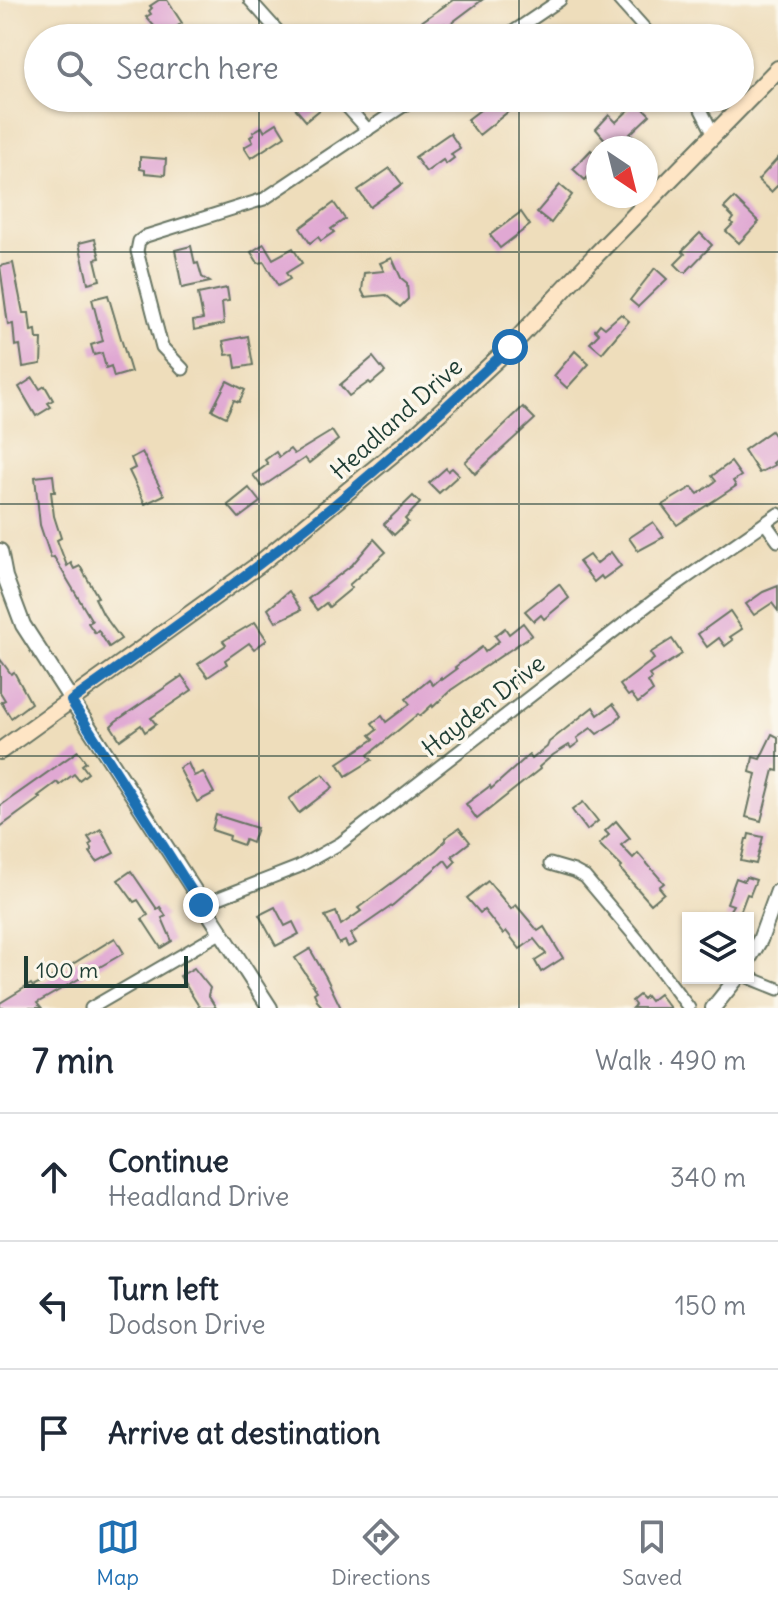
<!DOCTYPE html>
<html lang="en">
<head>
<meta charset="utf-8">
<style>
	body { margin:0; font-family:Delius,sans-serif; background:#f6f6f7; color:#1f2937 }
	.controls { position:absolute; right:24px; bottom:24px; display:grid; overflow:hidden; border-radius:0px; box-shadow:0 2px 6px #0004 }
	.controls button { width:72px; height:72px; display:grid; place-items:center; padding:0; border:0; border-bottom:2px solid #e0e1e3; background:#fff; color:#1f2937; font:40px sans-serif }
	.compass { position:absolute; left:586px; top:136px; width:72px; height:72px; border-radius:50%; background:#fff; box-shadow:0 2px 6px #0004; rotate:145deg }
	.scale { position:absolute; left:24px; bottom:20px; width:164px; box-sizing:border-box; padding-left:8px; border:4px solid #1f3d34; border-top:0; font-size:22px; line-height:28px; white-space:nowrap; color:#1f3d34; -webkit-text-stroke:6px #fbf7ec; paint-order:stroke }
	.stop { position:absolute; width:24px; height:24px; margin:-18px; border:6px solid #1f6fb2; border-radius:50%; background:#fff }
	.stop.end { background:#1f6fb2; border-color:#fff; box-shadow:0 2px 8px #0008 }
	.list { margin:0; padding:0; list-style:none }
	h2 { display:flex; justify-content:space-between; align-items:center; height:104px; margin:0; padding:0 32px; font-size:34px }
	h2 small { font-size:26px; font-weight:400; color:#747a83 }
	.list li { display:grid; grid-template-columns:52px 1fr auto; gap:24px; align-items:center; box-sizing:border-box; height:128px; padding:0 32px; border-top:2px solid #e0e1e3 }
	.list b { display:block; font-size:30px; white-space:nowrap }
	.list p { margin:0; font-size:26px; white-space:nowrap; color:#747a83 }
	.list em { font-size:26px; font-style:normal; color:#747a83 }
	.icon { flex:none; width:44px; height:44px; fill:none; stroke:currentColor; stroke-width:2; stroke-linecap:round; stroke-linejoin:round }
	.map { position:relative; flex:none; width:778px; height:1008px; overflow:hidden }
	.search { position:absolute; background:#fff; box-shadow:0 2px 6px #0004; left:24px; right:24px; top:24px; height:88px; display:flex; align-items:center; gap:20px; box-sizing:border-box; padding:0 28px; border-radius:44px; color:#747a83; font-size:30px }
	.sheet { height:488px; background:#fff }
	nav { display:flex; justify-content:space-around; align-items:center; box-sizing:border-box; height:112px; border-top:2px solid #e0e1e3; background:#fff; font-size:22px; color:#747a83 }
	nav a { display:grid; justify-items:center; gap:4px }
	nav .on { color:#1f6fb2 }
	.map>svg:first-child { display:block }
</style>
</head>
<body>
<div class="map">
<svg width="778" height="1008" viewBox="0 0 778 1008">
	<rect width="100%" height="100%" fill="#fbf7ec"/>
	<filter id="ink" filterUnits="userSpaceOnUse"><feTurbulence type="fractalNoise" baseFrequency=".0125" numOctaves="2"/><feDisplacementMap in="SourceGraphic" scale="16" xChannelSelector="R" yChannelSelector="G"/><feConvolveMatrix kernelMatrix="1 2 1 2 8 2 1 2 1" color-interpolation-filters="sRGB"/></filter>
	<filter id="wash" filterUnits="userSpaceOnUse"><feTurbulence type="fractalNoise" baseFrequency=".006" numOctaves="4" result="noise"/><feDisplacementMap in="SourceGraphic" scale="32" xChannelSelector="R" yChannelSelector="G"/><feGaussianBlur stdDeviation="1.8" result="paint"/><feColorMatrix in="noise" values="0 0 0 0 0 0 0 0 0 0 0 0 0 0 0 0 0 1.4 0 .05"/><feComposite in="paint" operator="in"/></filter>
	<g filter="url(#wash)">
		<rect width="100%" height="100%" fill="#edb"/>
		<g id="blocks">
			<g fill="#e0a8d3">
				<path d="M 159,0 L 167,0 L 182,23 L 163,36 L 146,17 L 151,14 L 149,11 L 152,8 L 150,6 Z"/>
				<path d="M 453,0 L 482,0 L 446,27 L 444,24 L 423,38 L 398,38 Z"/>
				<path d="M 294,98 L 314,98 L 322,108 L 306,121 L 290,102 Z"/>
				<path d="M 504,98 L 520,98 L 507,108 L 509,111 L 479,135 L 467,120 L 488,104 L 491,107 Z"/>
				<path d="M 637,102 L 650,115 L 630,134 L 635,138 L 635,148 L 612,148 L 596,129 L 609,115 L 616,122 Z"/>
				<path d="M 277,123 L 285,136 L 251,158 L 244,147 L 253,142 L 250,137 L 254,134 L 253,132 L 262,127 L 264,131 Z"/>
				<path d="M 450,133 L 460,148 L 451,154 L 454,158 L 446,164 L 443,160 L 426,172 L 415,157 Z"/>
				<path d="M 591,150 L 598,156 L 598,166 L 585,180 L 573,169 Z"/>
				<path d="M 140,157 L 166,159 L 165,175 L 145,173 L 145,170 L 140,169 Z"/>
				<path d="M 778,158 L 778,185 L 771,192 L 758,180 Z"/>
				<path d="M 390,168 L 402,184 L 370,207 L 358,190 Z"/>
				<path d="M 560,185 L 572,195 L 551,223 L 537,212 Z"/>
				<path d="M 734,198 L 759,222 L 739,243 L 726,231 L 733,224 L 731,222 L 734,218 L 724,208 Z"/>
				<path d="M 334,203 L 345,219 L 331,229 L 334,232 L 321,241 L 318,237 L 310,243 L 300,228 Z"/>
				<path d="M 521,212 L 530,225 L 500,248 L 490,235 Z"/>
				<path d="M 700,233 L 712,245 L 686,272 L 683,272 L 675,264 L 685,254 L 682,251 Z"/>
				<path d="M 95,239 L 100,258 L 95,259 L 100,280 L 88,283 L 79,243 Z"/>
				<path d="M 264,244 L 273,259 L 293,248 L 302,263 L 286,273 L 290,279 L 278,286 L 264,262 L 258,263 L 251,252 Z"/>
				<path d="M 191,246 L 195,264 L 198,263 L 202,277 L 210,282 L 182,288 L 175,250 Z"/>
				<path d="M 392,258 L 401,278 L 407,283 L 408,299 L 400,307 L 386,295 L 365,297 L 362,291 L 364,273 L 384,271 L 380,263 Z"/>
				<path d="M 13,263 L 23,313 L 29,313 L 31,331 L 36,330 L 37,339 L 42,339 L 41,364 L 23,367 L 20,345 L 15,346 L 13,324 L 8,325 L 0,266 Z"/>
				<path d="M 655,268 L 667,279 L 638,307 L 630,300 Z"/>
				<path d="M 227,288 L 229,301 L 222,302 L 224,324 L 194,330 L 193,321 L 203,319 L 198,294 Z"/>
				<path d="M 108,295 L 131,372 L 114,377 L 111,366 L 106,368 L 102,353 L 94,355 L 91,345 L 103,341 L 92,299 Z"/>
				<path d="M 621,314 L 629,321 L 602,353 L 590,343 L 599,334 L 595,330 L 600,324 L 605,328 Z"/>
				<path d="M 248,336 L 253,365 L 236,368 L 234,354 L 226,355 L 223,341 Z"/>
				<path d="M 575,351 L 589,364 L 567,388 L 554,376 Z"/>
				<path d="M 373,357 L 385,372 L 371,384 L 369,382 L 349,396 L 340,385 Z"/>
				<path d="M 33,378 L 40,389 L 45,386 L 53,400 L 48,403 L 51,407 L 36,416 L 19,387 Z"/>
				<path d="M 227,381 L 245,390 L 239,402 L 234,400 L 226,417 L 212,410 Z"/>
				<path d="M 523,407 L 535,419 L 475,474 L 465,462 Z"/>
				<path d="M 332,431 L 338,440 L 309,463 L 305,458 L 262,487 L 253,475 L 268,464 L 265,460 L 276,452 L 279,457 L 290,449 L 294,454 Z"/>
				<path d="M 771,431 L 778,441 L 778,459 L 773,463 L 775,465 L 759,473 L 744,450 Z"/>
				<path d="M 142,452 L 164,495 L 145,504 L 129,471 L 135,468 L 131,458 Z"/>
				<path d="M 731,462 L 741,476 L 733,481 L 736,486 L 677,525 L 662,505 L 692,487 L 698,494 L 716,481 L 712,476 Z"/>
				<path d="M 446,468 L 448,471 L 452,468 L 459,475 L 439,493 L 429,483 Z"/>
				<path d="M 53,475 L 55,492 L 51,492 L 54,516 L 61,538 L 57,540 L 67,566 L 71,563 L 74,569 L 80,566 L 98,597 L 95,598 L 103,614 L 121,639 L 109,647 L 98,630 L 95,633 L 88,623 L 92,621 L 54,557 L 51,558 L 40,525 L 35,477 Z"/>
				<path d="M 249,488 L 260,502 L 239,518 L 228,505 Z"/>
				<path d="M 413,496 L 420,503 L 405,519 L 408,522 L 394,535 L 384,524 Z"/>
				<path d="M 653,522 L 664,537 L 638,551 L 629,538 Z"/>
				<path d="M 374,539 L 386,552 L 349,585 L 352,588 L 329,607 L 326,603 L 317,610 L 308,599 L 352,565 Z"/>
				<path d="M 611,552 L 621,566 L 603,579 L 601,576 L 594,582 L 579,562 L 589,555 L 596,564 Z"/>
				<path d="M 559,584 L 569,598 L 544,619 L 541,615 L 534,621 L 525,611 Z"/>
				<path d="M 778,586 L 778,611 L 772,603 L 754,615 L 746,604 L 763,592 Z"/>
				<path d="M 289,591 L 301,610 L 276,622 L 268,609 Z"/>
				<path d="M 730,611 L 742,629 L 730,637 L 733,640 L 725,646 L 719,638 L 707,647 L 698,634 Z"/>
				<path d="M 255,622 L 267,640 L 254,649 L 249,643 L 225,660 L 227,664 L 208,677 L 198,664 L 226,645 L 223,641 Z"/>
				<path d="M 523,623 L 532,635 L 451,690 L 433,707 L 432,705 L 420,716 L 418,714 L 368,755 L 372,760 L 346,776 L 338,763 L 374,739 L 370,735 L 377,730 L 372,723 L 382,716 L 386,722 L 410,704 L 406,699 L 429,680 L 433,685 L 441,678 L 442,680 L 457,669 L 455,667 L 482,647 L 485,652 L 499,641 L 495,636 L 505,628 L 509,634 Z"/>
				<path d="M 672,639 L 682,654 L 649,675 L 652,679 L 648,682 L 653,691 L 638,703 L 631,694 L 628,696 L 620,685 L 654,659 L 650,653 Z"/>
				<path d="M 0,659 L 11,674 L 14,672 L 31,703 L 11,718 L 1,702 L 5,700 L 0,692 Z"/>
				<path d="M 182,676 L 192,690 L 151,718 L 156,724 L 145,732 L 141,725 L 120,740 L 111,726 L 116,721 Z"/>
				<path d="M 613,704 L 621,715 L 614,723 L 597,734 L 591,728 L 577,738 L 579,742 L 571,748 L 569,745 L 553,755 L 539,767 L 540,769 L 477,819 L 466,804 L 490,786 L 491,789 L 529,755 L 532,759 L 547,747 L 549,742 L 593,707 L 598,715 Z"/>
				<path d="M 772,734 L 778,737 L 778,771 L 774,770 L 761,821 L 746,817 L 756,774 L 750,772 L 753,757 L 760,759 Z"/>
				<path d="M 78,751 L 86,762 L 82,765 L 88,773 L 79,780 L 74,774 L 59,785 L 57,782 L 38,796 L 40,798 L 0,827 L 0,806 Z"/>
				<path d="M 188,763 L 194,776 L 203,772 L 214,793 L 197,802 L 179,768 Z"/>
				<path d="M 323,774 L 333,787 L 299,813 L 289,799 Z"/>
				<path d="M 583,802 L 598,821 L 587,830 L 572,810 Z"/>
				<path d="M 216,815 L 257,828 L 252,843 L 245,840 L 243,845 L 229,840 L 230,836 L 212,830 Z"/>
				<path d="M 616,821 L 630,838 L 621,845 L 633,858 L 638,853 L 664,883 L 659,887 L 664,893 L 651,904 L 620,869 L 622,867 L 599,844 L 609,835 L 605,831 Z"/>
				<path d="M 459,828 L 470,842 L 452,856 L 456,861 L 450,867 L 445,860 L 393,905 L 351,934 L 356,943 L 348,947 L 345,941 L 339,944 L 325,916 L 336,912 L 341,925 L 361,911 L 358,908 L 436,850 L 446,840 L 445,838 Z"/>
				<path d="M 101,829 L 114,853 L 97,862 L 90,852 L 92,850 L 89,845 L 92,843 L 88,837 Z"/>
				<path d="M 749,834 L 763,837 L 756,864 L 741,861 L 746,839 L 748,839 Z"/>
				<path d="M 131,871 L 157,909 L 160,907 L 166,916 L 162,918 L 172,941 L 161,948 L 142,919 L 148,915 L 138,900 L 134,902 L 118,880 Z"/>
				<path d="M 746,877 L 756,880 L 750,895 L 747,894 L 738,918 L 725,918 L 733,905 L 727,903 L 736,878 L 744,881 Z"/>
				<path d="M 488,881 L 511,909 L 516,905 L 538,931 L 544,927 L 563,958 L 541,972 L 535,961 L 546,954 L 534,939 L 520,949 L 506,931 L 503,934 L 484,910 L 480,913 L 467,898 Z"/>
				<path d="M 275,907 L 285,926 L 293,922 L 299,934 L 276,946 L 259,915 Z"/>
				<path d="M 115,938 L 124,953 L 37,1003 L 41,1008 L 0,1008 L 0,1003 L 31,984 L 33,987 L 50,978 Z"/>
				<path d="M 310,949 L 326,977 L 341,1008 L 323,1008 L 318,1002 L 314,993 L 317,991 L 295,958 Z"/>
				<path d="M 194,968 L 210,988 L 208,995 L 216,1008 L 200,1008 L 180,976 Z"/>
				<path d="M 659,994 L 670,1008 L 632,1008 L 635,1005 L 632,1001 L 639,995 L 643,999 L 646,996 L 650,1001 Z"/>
			</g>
		</g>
	</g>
	<g filter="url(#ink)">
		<use href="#blocks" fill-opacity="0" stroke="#677563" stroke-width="2"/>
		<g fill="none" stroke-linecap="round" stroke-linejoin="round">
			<defs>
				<g id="minor">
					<path d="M 250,0 L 284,38"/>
					<path d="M 619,0 L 653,38"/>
					<path d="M 504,38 L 560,0"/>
					<path d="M 339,98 L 368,130"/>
					<path d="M 695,98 L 713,133"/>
					<path d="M 183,369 L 162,347 L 137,251 L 139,241 L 146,236 L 264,199 L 415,98"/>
					<path d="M 765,523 L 778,541"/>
					<path d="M 550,864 L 574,871 L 585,877 L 638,940 L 689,1008"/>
					<path d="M 201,905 L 298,867 L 341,843 L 653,601 L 778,514"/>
					<path d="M 748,977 L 778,989"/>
					<path d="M 91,1008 L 220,933"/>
				</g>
				<g id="tertiary">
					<path d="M 0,551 L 5,577 L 23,625 L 270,1008"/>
					<path d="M 748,960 L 760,940 L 778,891"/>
					<path d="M 713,1008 L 737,978"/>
				</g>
				<path id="secondary" d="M 0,751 L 257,566 L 412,438 L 510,347 L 597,254 L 778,69"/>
			</defs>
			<use href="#minor" stroke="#677563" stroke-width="15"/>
			<use href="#tertiary" stroke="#677563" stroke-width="18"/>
			<use href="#secondary" stroke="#677563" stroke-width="20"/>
			<use href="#minor" stroke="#fff" stroke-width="11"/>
			<use href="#tertiary" stroke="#fff" stroke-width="14"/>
			<use href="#secondary" stroke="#fee5c5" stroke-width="16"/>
		</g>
	</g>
	<g fill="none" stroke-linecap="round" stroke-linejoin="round" filter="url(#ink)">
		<path stroke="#1f6fb2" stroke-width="10" d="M 201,905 L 71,701 C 160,638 249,575 334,505 C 395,455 452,401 510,347"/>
	</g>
	<path fill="none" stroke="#1f3d34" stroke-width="2" stroke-opacity="0.55" d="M 259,0 L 259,38M 519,0 L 519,38M 259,98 L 259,1008M 519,98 L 519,1008M 0,252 L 778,252M 0,504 L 778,504M 0,756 L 778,756"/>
	<g text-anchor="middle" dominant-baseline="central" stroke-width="7" stroke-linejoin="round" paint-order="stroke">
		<g font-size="24" fill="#1f3d34" stroke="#fbf7ec">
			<text transform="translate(396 418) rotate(-42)">Headland Drive</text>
			<text transform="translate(483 705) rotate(-38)">Hayden Drive</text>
		</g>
	</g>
</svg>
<div class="controls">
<button><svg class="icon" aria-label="layers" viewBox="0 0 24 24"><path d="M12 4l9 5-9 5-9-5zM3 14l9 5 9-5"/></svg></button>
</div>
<svg class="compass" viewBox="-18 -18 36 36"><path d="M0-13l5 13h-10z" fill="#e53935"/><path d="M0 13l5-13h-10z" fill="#747a83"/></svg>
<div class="scale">100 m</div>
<div class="stop" style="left:510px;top:347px"></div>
<div class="stop end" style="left:201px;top:905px"></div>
<div class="search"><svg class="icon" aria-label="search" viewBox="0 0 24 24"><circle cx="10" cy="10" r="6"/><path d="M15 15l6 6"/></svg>Search here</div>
</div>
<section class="sheet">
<h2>7 min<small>Walk · 490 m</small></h2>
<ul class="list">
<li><svg class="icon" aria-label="ahead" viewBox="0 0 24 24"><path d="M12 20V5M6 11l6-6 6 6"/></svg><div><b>Continue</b><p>Headland Drive</p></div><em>340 m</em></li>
<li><svg class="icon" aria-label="left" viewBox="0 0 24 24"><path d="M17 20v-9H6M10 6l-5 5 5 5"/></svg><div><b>Turn left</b><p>Dodson Drive</p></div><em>150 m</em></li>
<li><svg class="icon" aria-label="arrive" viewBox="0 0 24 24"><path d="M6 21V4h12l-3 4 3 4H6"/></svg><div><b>Arrive at destination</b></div></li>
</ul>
</section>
<nav>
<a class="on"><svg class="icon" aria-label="map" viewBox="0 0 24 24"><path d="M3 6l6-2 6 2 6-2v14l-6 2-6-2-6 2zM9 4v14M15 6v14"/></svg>Map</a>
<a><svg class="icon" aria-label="directions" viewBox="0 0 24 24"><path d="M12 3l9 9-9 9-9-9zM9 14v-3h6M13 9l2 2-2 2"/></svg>Directions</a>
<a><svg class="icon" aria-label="saved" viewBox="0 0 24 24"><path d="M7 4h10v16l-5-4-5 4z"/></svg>Saved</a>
</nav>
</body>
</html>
